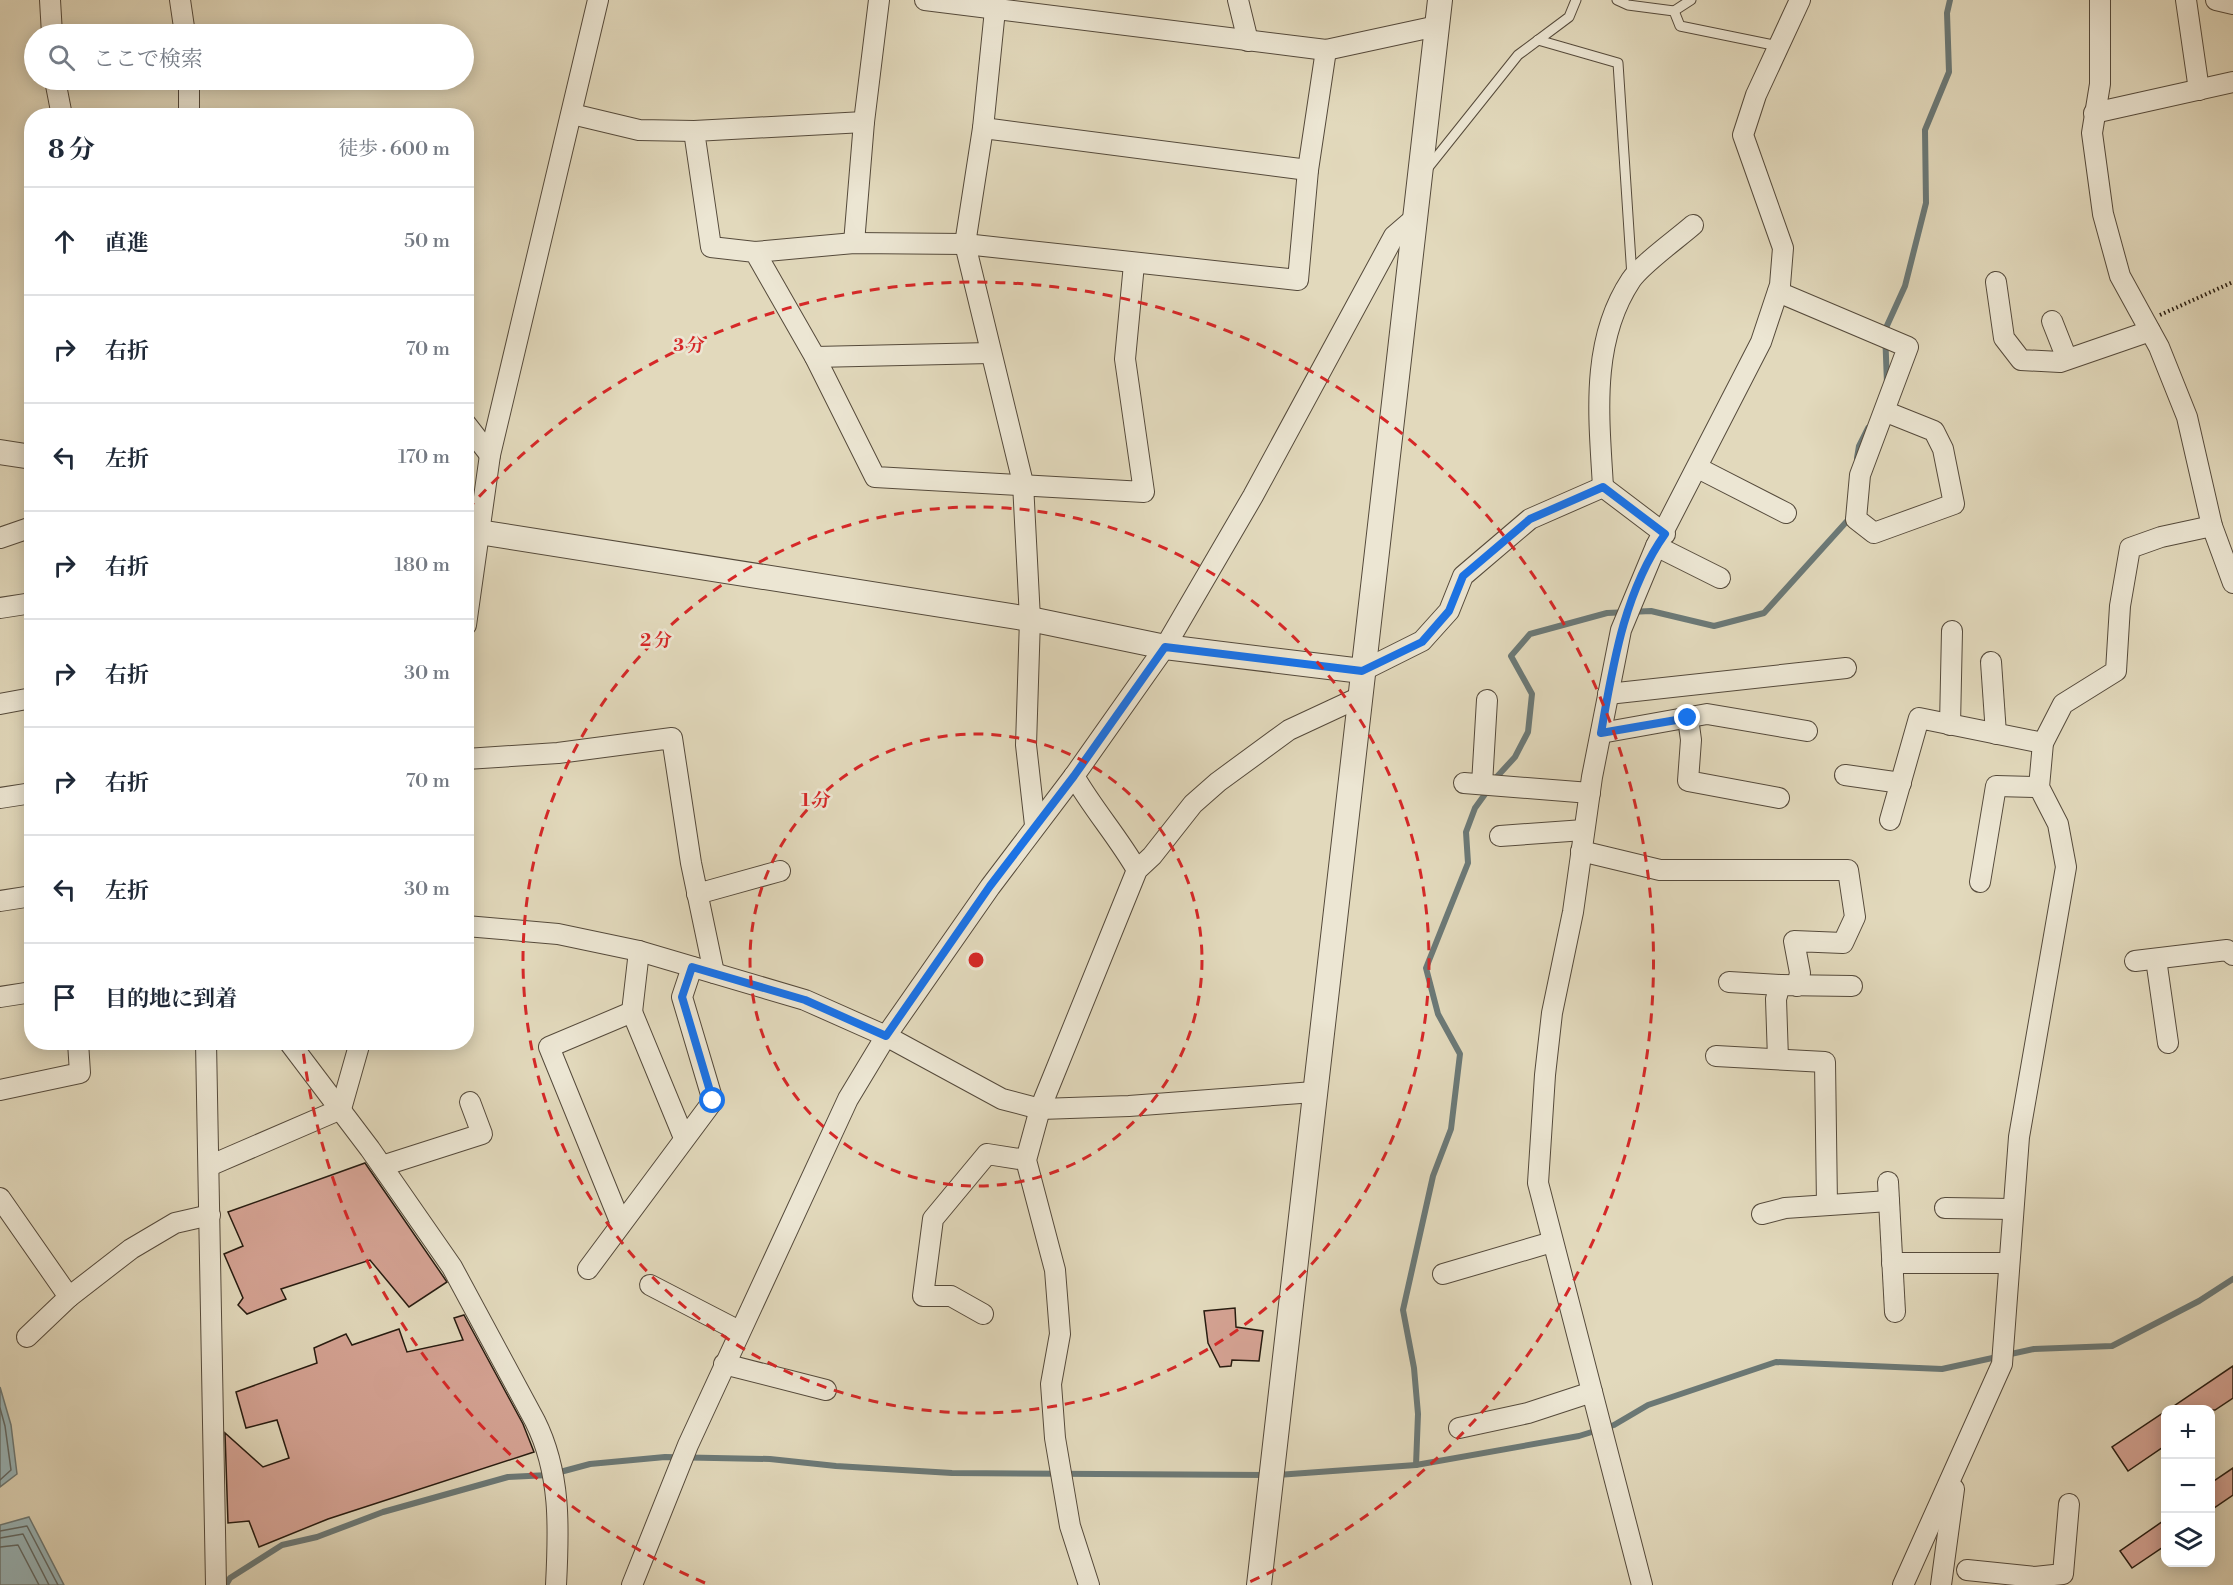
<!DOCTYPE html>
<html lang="ja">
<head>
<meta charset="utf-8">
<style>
	body { margin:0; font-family:"Libre Bodoni","Noto Serif JP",serif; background:#f6f6f7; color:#1f2937 }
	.controls { position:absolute; right:18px; bottom:18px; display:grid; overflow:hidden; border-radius:12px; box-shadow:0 3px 15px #0003 }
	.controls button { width:54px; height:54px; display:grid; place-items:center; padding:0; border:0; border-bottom:2px solid #e0e1e3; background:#fff; color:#1f2937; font:30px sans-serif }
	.stop { position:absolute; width:18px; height:18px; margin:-14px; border:4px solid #1a73e8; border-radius:50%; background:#fff }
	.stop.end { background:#1a73e8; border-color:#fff; box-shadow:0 2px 6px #0008 }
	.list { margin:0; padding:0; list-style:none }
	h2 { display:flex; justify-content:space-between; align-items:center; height:78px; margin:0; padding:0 24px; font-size:26px }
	h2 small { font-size:20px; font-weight:400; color:#747a83 }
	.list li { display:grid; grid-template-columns:39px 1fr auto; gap:18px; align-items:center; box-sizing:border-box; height:108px; padding:0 24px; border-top:2px solid #e0e1e3 }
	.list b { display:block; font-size:22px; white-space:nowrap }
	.list em { font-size:20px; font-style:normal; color:#747a83 }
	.icon { flex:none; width:33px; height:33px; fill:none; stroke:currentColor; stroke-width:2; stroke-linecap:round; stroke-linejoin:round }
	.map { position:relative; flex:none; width:2233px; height:1585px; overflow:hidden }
	.search { position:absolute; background:#fff; box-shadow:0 3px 15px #0003; left:24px; top:24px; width:450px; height:66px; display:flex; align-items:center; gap:15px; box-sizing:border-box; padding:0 21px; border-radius:33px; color:#747a83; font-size:22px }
	.panel { position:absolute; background:#fff; box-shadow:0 3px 15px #0003; left:24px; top:108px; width:450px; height:942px; border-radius:24px }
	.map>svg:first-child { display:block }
</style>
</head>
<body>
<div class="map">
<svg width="2233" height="1585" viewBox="0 0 2233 1585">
	<rect width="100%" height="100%" fill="#e2d9bc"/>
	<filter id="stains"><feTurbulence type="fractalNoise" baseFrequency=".00333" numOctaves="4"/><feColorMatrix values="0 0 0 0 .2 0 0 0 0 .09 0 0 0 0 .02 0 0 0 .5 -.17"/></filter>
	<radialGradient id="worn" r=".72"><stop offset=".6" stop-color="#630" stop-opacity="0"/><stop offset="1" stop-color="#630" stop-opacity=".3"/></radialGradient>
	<g fill="#99b7bb" stroke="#6b7977" stroke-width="1.5">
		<path d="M 0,1387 L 11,1425 L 17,1474 L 0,1487 Z"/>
		<path d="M 29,1517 L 64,1585 L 0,1585 L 0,1525 Z"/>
	</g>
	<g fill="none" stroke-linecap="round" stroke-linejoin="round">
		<g stroke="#606966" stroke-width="1.5">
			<path d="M 0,1408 L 5,1426 L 11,1470 L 0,1480"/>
			<path d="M 0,1531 L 27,1526 L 58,1585"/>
			<path d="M 0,1538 L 23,1534 L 49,1585"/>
			<path d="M 0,1547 L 18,1545 L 39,1585"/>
		</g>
		<g stroke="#6b7977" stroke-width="6">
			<path d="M 1887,384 L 1885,330 L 1905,286 L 1926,203 L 1925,130 L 1949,72 L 1947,13 L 1950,0"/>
			<path d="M 1857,458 L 1859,446 L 1868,428"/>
			<path d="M 1493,781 L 1515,757 L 1528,732 L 1532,694 L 1511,656 L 1530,634 L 1607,613 L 1651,611 L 1714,626 L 1764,613 L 1848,520 L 1849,516"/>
			<path d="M 1416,1465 L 1418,1414 L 1414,1368 L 1403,1310 L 1433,1176 L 1451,1129 L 1460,1054 L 1438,1014 L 1426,968 L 1468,863 L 1466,832 L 1475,808 L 1488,790"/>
			<path d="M 1277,1475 L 1416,1465 L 1579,1436 L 1614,1425 L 1648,1405 L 1776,1362 L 1942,1369 L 2034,1349 L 2112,1346 L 2199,1301 L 2233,1279"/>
			<path d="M 226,1585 L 230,1578 L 282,1545 L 317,1537 L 383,1512 L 508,1477 L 549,1475 L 590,1464 L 665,1457 L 770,1459 L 836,1466 L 952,1473 L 1267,1475"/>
		</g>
	</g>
	<g fill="#d5a394" stroke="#261b10" stroke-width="1.5">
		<path d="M 365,1163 L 447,1282 L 409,1307 L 370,1260 L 281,1289 L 286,1299 L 247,1314 L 238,1305 L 243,1298 L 224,1254 L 243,1246 L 228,1212 Z"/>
		<path d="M 1235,1308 L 1236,1327 L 1263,1331 L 1259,1361 L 1232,1360 L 1231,1366 L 1220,1367 L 1208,1343 L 1204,1311 Z"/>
		<path d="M 464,1315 L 523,1424 L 534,1452 L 328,1519 L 259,1547 L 249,1521 L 228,1523 L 225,1433 L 263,1467 L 289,1458 L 277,1420 L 246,1428 L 236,1392 L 317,1363 L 314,1348 L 346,1334 L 352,1345 L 399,1329 L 407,1352 L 463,1340 L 454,1318 Z"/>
		<path d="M 2233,1366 L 2233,1398 L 2215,1410 L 2168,1410 Z"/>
		<path d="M 2166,1411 L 2166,1445 L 2128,1471 L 2112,1447 Z"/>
		<path d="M 2233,1468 L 2233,1495 L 2211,1510 L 2211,1483 Z"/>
		<path d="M 2166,1519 L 2166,1545 L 2132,1568 L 2120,1551 Z"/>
	</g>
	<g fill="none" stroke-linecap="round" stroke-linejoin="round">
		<defs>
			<g id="service">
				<path d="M 1617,0 L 1628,5 L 1674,11 L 1680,26 L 1778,46"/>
				<path d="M 1674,11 L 1691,0"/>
				<path d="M 1538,40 L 1618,63 L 1632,277"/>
				<path d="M 1427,169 L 1518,55 L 1569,17 L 1576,0"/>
			</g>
			<g id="minor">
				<path d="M 50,0 L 52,34"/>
				<path d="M 180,0 L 185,34"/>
				<path d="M 879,0 L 864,122 L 694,131 L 711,247 L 755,252 L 815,357 L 875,477 L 1144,492 L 1125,359 L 1134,264"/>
				<path d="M 925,0 L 1326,50 L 1437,26"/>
				<path d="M 996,0 L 983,128 L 965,244 L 1023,483 L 1030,619 L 1026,745 L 1035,825"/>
				<path d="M 1238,0 L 1248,41"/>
				<path d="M 2100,0 L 2100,84 L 2092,133 L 2103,214 L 2120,276 L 2159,347 L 2187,417 L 2212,526 L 2233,583"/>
				<path d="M 2186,0 L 2199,90"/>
				<path d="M 2216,0 L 2233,4"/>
				<path d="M 55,80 L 62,116"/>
				<path d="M 189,80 L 189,116"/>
				<path d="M 2094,113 L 2233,82"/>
				<path d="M 572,114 L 639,130 L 694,131"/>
				<path d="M 983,128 L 1308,170"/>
				<path d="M 854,243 L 864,122"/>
				<path d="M 755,252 L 854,243 L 965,244 L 1298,280 L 1308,170 L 1326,50"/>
				<path d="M 1996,282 L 2004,338 L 2021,360 L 2060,362 L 2150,331"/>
				<path d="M 1778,292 L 1908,347 L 1860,475 L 1856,519 L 1874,533 L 1954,504 L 1943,449 L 1934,431 L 1884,411"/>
				<path d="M 2052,321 L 2067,359"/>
				<path d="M 815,357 L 990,353"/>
				<path d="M 466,424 L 490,455"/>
				<path d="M 1698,468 L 1786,513"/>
				<path d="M 1603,487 C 1599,417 1590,342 1631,280 C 1642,264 1677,239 1693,225"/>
				<path d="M 0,538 L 32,527"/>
				<path d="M 1656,546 L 1720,578"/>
				<path d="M 0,608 L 32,603"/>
				<path d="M 466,625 L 490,455 L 598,0"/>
				<path d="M 1991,662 L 1996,734"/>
				<path d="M 1362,671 L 1422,641 L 1449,611 L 1463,576 L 1530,519 L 1603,487 L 1665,534"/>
				<path d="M 1608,694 L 1846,668"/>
				<path d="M 0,704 L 32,698"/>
				<path d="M 1688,718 L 1691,740 L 1688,781 L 1779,798"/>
				<path d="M 1950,725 L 1952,631"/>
				<path d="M 1601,733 L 1707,714 L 1807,731"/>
				<path d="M 466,759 L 558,753 L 672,738 L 691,863 L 714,973"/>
				<path d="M 1845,775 L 1901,783"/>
				<path d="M 1074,776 C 1093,809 1118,837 1137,870"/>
				<path d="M 1464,783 L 1590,793"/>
				<path d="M 1482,784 L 1487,700"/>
				<path d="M 0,798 L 32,793"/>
				<path d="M 1890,820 L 1919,718 L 2043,743"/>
				<path d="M 1500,836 L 1584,830"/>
				<path d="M 1581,851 L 1660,870 L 1848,870 L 1855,917 L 1843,943 L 1794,941 L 1800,973 L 1797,986"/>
				<path d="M 1980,882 L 1996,786 L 2039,787"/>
				<path d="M 697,894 L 780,871"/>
				<path d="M 0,901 L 32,896"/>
				<path d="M 466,926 L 558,934 L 639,951 L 805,1000 L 886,1036 L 1002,1099 L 1040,1109 L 1129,1106 L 1314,1092"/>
				<path d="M 2156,959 L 2168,1043"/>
				<path d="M 2135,961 L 2227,950 L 2233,955"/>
				<path d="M 1729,982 L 1780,985"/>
				<path d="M 0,997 L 32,992"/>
				<path d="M 632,1012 L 639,951"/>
				<path d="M 206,1042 L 216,1585"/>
				<path d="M 289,1042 L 370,1149 L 452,1267 L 535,1421 C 561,1473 559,1528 556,1585"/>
				<path d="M 1716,1056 L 1825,1062 L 1827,1205"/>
				<path d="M 1778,1059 L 1776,999 L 1780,985 L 1852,986"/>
				<path d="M 0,1090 L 80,1073 L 78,1042"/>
				<path d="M 341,1109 L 360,1042"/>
				<path d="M 209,1166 L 341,1109"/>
				<path d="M 382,1166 L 482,1134 L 470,1102"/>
				<path d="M 1888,1182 L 1895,1312"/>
				<path d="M 0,1198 L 69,1297 L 131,1249 L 175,1223 L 210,1215"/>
				<path d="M 1945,1208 L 2012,1209"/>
				<path d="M 1762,1214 L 1785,1208 L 1889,1201"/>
				<path d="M 621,1224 L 549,1047 L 632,1012 L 684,1138"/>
				<path d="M 1892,1263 L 2009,1263"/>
				<path d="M 588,1269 L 713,1101 L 682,997 L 692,967"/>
				<path d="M 1443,1274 L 1552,1242"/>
				<path d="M 650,1285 L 739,1331"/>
				<path d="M 983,1314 L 951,1296 L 923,1296 L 933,1219 L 987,1154 L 1026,1160"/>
				<path d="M 27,1337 L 69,1297"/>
				<path d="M 724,1364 L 826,1390"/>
				<path d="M 1459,1428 L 1528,1413 L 1592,1392"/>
				<path d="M 1967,1570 L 2035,1577"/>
				<path d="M 632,1585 L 688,1445 L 848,1099 L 886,1036 L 990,887 L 1074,776 L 1165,647 L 1253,496 L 1394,236 L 1416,217"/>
				<path d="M 1089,1585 L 1070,1526 L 1055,1438 L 1051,1384 L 1060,1334 L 1055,1270 L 1026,1160 L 1040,1109 L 1137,870 L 1152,856 L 1193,804 L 1218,782 L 1289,730 L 1360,697"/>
				<path d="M 1642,1585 L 1538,1183 L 1545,1075 L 1552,1013 L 1573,912 L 1592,777 L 1621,630 L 1656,546 L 1761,342 L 1780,285 L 1783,248 L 1743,135 L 1756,95 L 1800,0"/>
				<path d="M 1903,1585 L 2002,1364 L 2019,1137 L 2066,867 L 2058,824 L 2039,787 L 2043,743 L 2063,704 L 2116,671 L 2120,606 L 2130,548 L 2161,537 L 2212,526"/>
				<path d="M 1941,1585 L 1954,1489"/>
				<path d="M 2034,1585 L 2035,1577 L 2063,1574 L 2069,1504"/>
			</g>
			<g id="tertiary">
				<path d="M 0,452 L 32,457"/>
				<path d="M 466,530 L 1030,619 L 1165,647 L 1362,671"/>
				<path d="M 1259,1585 L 1440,0"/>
			</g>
		</defs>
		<use href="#service" stroke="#554a3b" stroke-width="11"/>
		<use href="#minor" stroke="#554a3b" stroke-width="22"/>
		<use href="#tertiary" stroke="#554a3b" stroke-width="26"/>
		<path stroke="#261b10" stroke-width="4" stroke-dasharray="1.5 3" stroke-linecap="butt" d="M 2160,315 L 2233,282"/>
		<use href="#service" stroke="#ece6d3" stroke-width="9"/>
		<use href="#minor" stroke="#ece6d3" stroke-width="20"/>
		<use href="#tertiary" stroke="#ece6d3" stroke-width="24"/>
	</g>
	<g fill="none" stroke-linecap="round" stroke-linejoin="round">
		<path stroke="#1a73e8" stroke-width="8" d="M 713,1101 L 682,997 L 692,967 L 805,1000 L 886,1036 L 990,886 L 1074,776 L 1165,647 L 1362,671 L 1422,642 L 1449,611 L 1463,576 L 1530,519 L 1603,487 L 1665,534 C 1624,592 1613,665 1601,733 L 1688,718"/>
	</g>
	<g fill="none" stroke="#d62828" stroke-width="3" stroke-dasharray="10 8">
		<circle cx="976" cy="960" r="226"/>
		<circle cx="976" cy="960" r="453"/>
		<path d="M705 1583A679 679 0 0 1 302 1043M467 510A679 679 0 1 1 1247 1583"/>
	</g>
	<circle cx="976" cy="960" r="9" fill="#d62828" stroke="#ece6d3" stroke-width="3"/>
	<g font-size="18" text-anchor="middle" font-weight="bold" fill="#d62828" stroke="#ece6d3" stroke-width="5" stroke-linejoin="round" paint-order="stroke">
		<text x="689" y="351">3 分</text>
		<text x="656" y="646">2 分</text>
		<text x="816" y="806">1 分</text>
	</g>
	<rect width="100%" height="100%" filter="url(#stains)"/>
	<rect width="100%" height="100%" fill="url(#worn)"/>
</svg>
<div class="controls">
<button>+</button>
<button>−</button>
<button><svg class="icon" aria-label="layers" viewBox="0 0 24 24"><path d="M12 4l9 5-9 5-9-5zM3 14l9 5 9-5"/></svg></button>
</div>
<div class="stop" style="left:713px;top:1101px"></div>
<div class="stop end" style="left:1688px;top:718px"></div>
<div class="search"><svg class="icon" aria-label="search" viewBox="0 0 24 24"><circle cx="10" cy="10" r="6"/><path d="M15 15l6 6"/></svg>ここで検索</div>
<section class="panel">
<h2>8 分<small>徒歩 · 600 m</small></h2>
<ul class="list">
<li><svg class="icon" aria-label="ahead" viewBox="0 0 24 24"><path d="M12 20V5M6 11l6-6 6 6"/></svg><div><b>直進</b></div><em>50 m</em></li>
<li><svg class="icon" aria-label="right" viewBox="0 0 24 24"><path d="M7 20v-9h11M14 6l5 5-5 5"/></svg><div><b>右折</b></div><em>70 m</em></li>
<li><svg class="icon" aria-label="left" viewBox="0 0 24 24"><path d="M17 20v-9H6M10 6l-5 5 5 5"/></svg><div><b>左折</b></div><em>170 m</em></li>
<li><svg class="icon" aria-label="right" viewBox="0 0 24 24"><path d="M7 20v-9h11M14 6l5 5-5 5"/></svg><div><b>右折</b></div><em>180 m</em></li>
<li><svg class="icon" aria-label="right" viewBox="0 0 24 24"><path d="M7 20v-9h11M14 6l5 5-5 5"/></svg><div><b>右折</b></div><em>30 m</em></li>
<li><svg class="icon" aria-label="right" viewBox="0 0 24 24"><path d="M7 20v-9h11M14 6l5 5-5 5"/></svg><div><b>右折</b></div><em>70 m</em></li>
<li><svg class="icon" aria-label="left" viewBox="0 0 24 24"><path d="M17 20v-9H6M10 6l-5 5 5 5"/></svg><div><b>左折</b></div><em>30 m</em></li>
<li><svg class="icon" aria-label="arrive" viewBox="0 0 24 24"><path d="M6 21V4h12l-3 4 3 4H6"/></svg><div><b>目的地に到着</b></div></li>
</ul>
</section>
</div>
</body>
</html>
